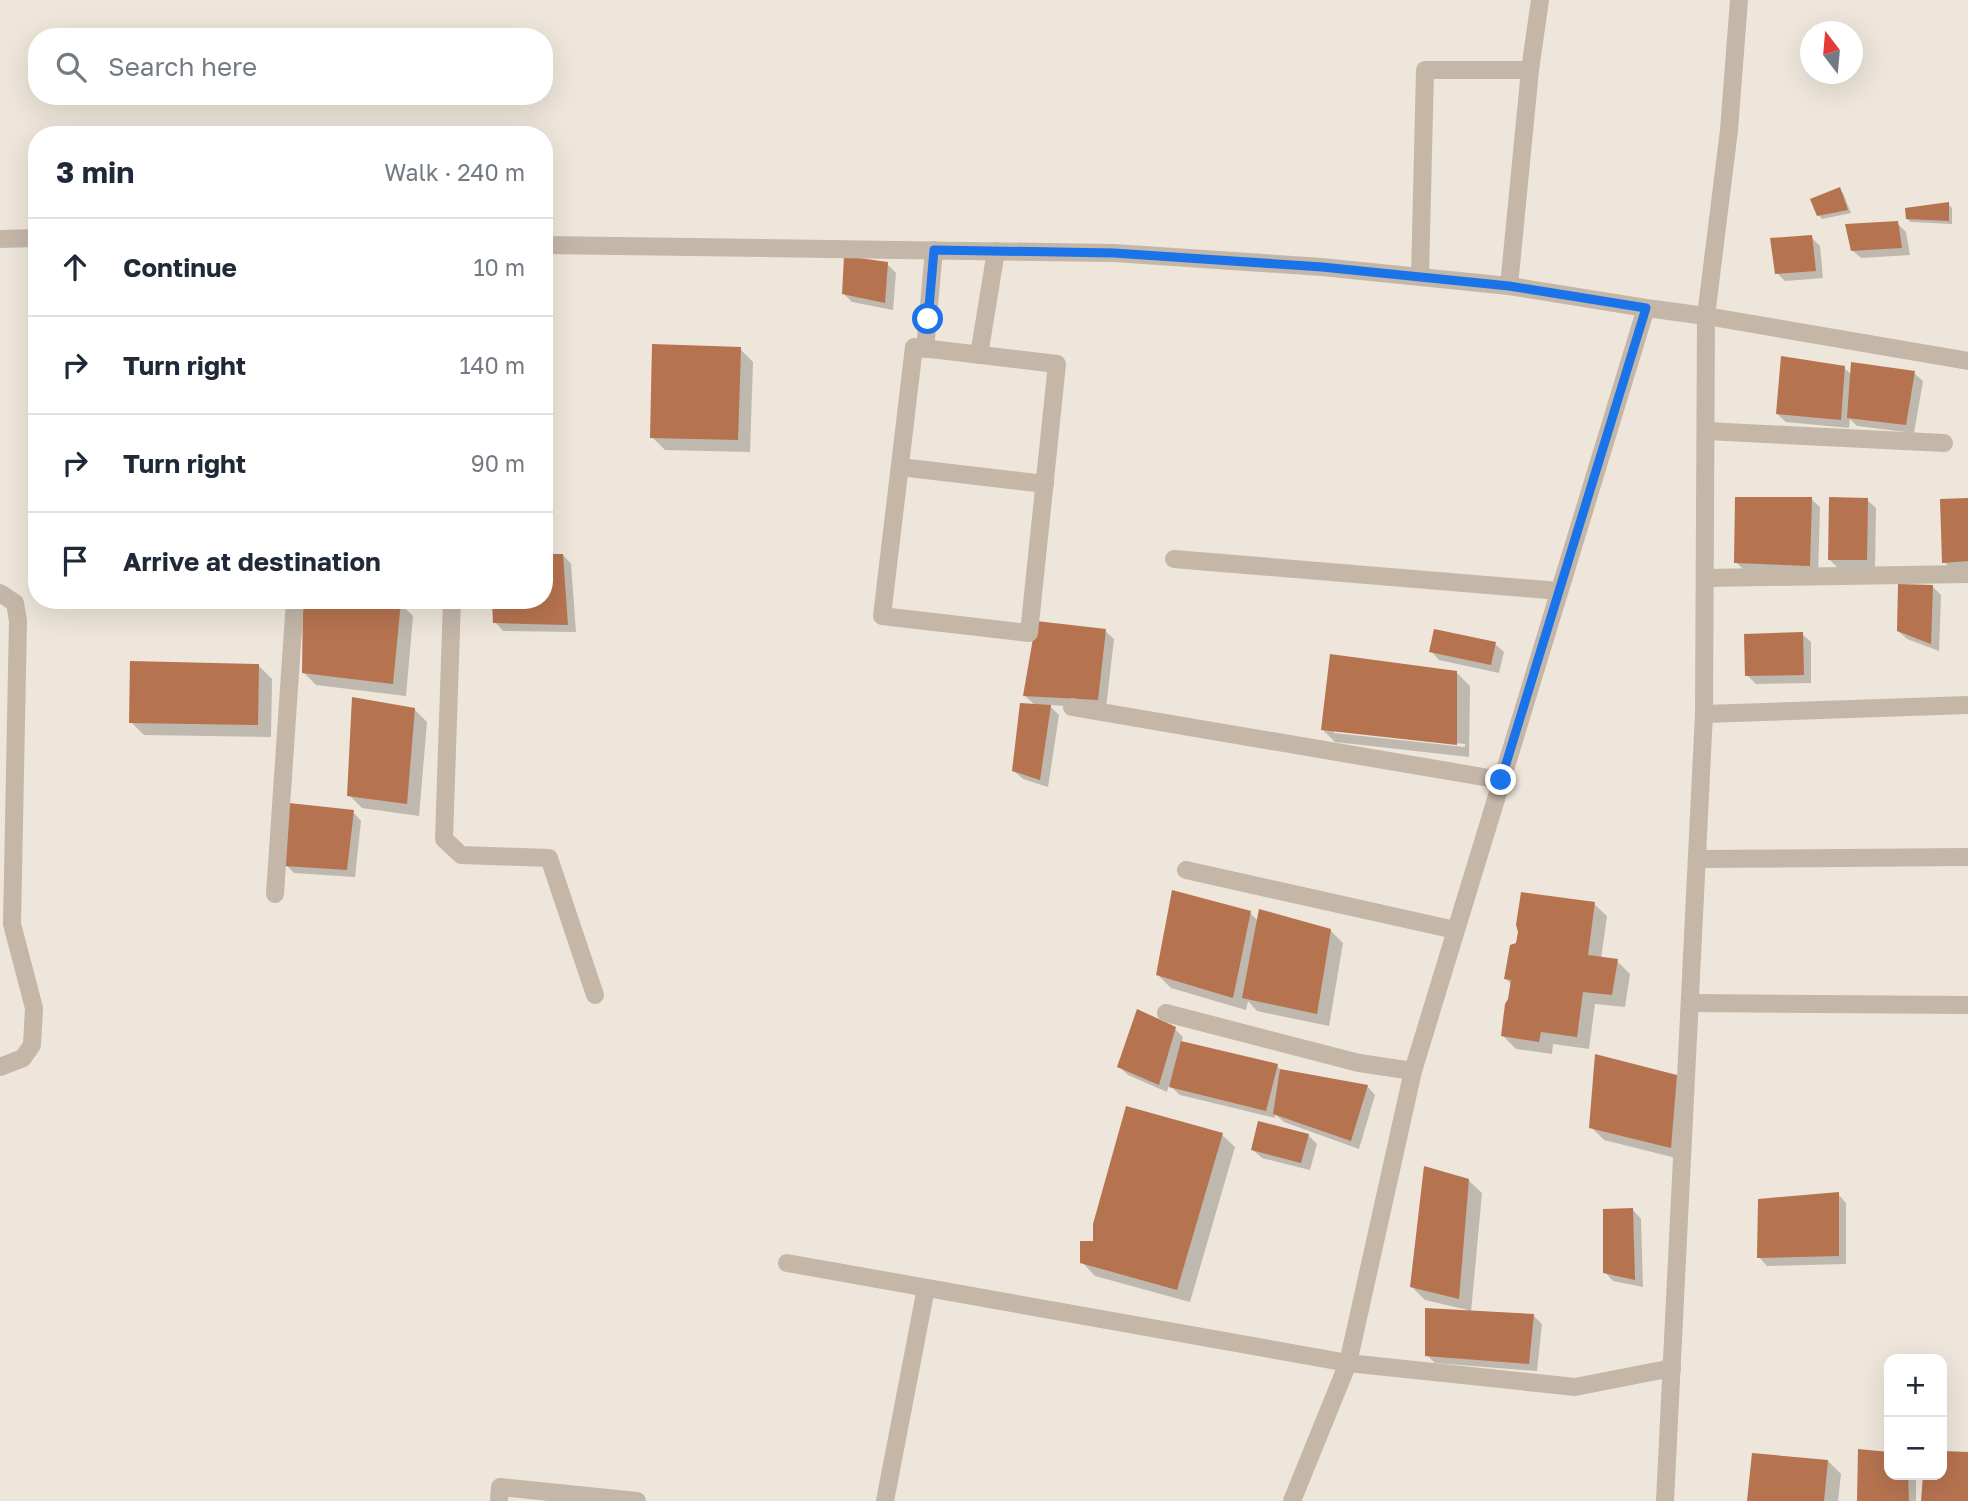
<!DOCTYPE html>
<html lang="en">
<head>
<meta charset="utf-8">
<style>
	body { margin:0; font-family:"Golos Text",sans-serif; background:#f6f6f7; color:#1f2937 }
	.controls { position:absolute; right:21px; bottom:21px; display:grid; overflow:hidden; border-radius:14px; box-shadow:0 7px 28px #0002 }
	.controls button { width:63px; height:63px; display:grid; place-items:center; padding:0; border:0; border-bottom:2px solid #e0e1e3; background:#fff; color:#1f2937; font:35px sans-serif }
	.compass { position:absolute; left:1800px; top:21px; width:63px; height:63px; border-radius:50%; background:#fff; box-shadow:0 7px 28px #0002; rotate:344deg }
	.stop { position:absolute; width:21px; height:21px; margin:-16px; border:5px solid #1a73e8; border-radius:50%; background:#fff }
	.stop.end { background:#1a73e8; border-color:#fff; box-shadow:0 2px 7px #0008 }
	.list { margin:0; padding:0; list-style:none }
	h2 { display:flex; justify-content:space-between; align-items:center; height:91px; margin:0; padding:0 28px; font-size:30px }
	h2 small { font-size:23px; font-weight:400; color:#747a83 }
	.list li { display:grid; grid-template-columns:46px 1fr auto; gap:21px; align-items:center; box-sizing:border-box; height:98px; padding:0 28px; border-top:2px solid #e0e1e3 }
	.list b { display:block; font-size:26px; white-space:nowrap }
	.list em { font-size:23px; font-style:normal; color:#747a83 }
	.icon { flex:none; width:38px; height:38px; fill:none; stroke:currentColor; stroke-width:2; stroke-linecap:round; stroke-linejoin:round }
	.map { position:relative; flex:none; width:1968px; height:1501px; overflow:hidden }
	.search { position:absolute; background:#fff; box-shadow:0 7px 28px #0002; left:28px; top:28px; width:525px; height:77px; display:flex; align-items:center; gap:18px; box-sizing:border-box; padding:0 24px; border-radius:28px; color:#747a83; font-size:26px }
	.panel { position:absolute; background:#fff; box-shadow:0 7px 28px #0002; left:28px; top:126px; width:525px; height:483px; border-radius:28px }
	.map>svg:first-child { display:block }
</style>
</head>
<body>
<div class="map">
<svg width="1968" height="1501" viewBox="0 0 1968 1501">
	<rect width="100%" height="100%" fill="#eee6da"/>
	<g fill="#0003" fill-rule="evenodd">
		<path d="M 1839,189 L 1843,193 L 1851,213 L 1822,219 L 1819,215 Z"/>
		<path d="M 1948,204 L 1952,208 L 1952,224 L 1911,222 L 1907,219 Z"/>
		<path d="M 1897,223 L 1906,232 L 1910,255 L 1861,258 L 1852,250 Z"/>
		<path d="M 1811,237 L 1820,246 L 1823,278 L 1785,281 L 1777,273 Z"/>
		<path d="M 887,264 L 896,273 L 893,310 L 852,302 L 843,293 Z"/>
		<path d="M 740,349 L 753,362 L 750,452 L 665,450 L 652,437 Z"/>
		<path d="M 1844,368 L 1852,375 L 1914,373 L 1923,381 L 1914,433 L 1857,426 L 1850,419 L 1849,428 L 1786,422 L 1777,414 Z"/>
		<path d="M 1811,499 L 1820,507 L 1818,574 L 1744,570 L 1736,562 Z"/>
		<path d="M 1968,499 L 1968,569 L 1953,570 L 1944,562 Z"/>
		<path d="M 1867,500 L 1876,508 L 1875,568 L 1838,568 L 1829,559 Z"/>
		<path d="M 563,555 L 571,564 L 576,632 L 503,631 L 495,622 L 544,600 Z"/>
		<path d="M 1932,586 L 1941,595 L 1939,651 L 1907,639 L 1898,631 Z"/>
		<path d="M 400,603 L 413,616 L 406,696 L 316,685 L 303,672 Z"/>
		<path d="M 1105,631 L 1114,639 L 1106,708 L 1049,705 L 1059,715 L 1048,787 L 1023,779 L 1014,771 L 1035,705 L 1025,696 Z"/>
		<path d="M 1802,634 L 1811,642 L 1811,683 L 1756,684 L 1747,675 Z"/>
		<path d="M 1495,644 L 1504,652 L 1499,673 L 1439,660 L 1431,651 Z"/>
		<path d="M 259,666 L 272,679 L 271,737 L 144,735 L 131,722 Z"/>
		<path d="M 1457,673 L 1470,686 L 1469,757 L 1335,742 L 1322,729 ZM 1334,730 L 1465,744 L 1465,747 L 1334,733 Z"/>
		<path d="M 414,709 L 427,722 L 419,816 L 362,808 L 349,795 Z"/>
		<path d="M 353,812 L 361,821 L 355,877 L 294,873 L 286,865 Z"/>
		<path d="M 1594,904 L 1607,916 L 1601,959 L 1617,961 L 1630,974 L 1625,1007 L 1595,1004 L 1589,1049 L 1553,1044 L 1552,1054 L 1516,1049 L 1503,1036 L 1512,985 L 1505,978 Z"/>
		<path d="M 1250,913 L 1258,921 L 1330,930 L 1343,943 L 1329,1026 L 1257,1011 L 1248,1001 L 1246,1010 L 1171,988 L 1158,975 Z"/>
		<path d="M 1174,1028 L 1183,1037 L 1181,1043 L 1277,1066 L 1283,1072 L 1367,1086 L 1375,1095 L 1359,1149 L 1284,1122 L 1275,1114 L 1275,1118 L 1180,1095 L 1169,1085 L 1167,1092 L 1128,1075 L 1119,1066 Z"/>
		<path d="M 1676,1076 L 1689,1089 L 1684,1160 L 1604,1140 L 1591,1127 Z"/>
		<path d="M 1222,1135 L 1235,1147 L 1190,1302 L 1095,1276 L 1082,1262 L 1095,1242 Z"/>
		<path d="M 1308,1135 L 1317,1144 L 1310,1170 L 1262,1158 L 1253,1150 Z"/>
		<path d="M 1468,1180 L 1482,1193 L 1471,1312 L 1533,1315 L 1542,1324 L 1537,1371 L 1435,1363 L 1427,1355 L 1468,1310 L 1425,1300 L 1412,1287 Z"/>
		<path d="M 1838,1194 L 1846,1203 L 1846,1264 L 1767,1266 L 1759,1257 Z"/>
		<path d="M 1633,1210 L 1641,1219 L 1643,1287 L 1613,1281 L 1605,1272 Z"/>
		<path d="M 1859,1451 L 1889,1453 L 1889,1475 L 1916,1475 L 1916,1501 L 1859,1501 Z"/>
		<path d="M 1828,1461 L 1841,1474 L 1838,1501 L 1749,1501 Z"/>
	</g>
	<g fill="#b6734f">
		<path d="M 1840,187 L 1848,210 L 1817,216 L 1810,199 Z"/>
		<path d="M 1949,202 L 1949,221 L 1906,219 L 1905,208 Z"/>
		<path d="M 1898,221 L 1902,248 L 1851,251 L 1845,224 Z"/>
		<path d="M 1812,235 L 1816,271 L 1775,274 L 1770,238 Z"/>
		<path d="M 844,256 L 888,262 L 885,303 L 842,294 Z"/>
		<path d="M 652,344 L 741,347 L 738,440 L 650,438 Z"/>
		<path d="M 1781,356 L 1845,366 L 1841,420 L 1776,414 Z"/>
		<path d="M 1851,362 L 1915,371 L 1906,425 L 1847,418 Z"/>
		<path d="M 1735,497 L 1812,497 L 1810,566 L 1734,563 Z"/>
		<path d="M 1829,497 L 1868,498 L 1867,560 L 1828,560 Z"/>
		<path d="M 1968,498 L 1968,561 L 1942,563 L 1940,499 Z"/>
		<path d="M 544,554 L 563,554 L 568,625 L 493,623 L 492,600 L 544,600 Z"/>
		<path d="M 1898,584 L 1933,585 L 1931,644 L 1897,631 Z"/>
		<path d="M 303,600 L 401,601 L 393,684 L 302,673 Z"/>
		<path d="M 1036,621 L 1106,629 L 1098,700 L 1023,696 Z"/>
		<path d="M 1434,629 L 1496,642 L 1491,665 L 1429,652 Z"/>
		<path d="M 1803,632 L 1804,675 L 1745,676 L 1744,634 Z"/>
		<path d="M 1330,654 L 1457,671 L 1457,745 L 1321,730 Z"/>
		<path d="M 130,661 L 259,664 L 258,725 L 129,723 Z"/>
		<path d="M 352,697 L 415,708 L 407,804 L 347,796 Z"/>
		<path d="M 1020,703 L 1051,705 L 1040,780 L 1012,771 Z"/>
		<path d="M 289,803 L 354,810 L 347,870 L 284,866 Z"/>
		<path d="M 1172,890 L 1251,911 L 1233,998 L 1156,975 Z"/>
		<path d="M 1521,892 L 1595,902 L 1588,955 L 1618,959 L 1612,995 L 1583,992 L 1577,1037 L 1541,1032 L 1539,1042 L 1501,1036 L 1505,1004 L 1508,999 L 1511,980 L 1504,979 L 1510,945 L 1516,943 L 1518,932 L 1516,925 Z"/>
		<path d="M 1259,909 L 1331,929 L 1317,1014 L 1242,998 Z"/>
		<path d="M 1137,1009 L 1176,1027 L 1159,1085 L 1117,1067 Z"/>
		<path d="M 1181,1041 L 1278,1064 L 1266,1111 L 1169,1087 Z"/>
		<path d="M 1595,1054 L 1677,1075 L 1671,1148 L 1589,1128 Z"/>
		<path d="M 1280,1069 L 1368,1085 L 1351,1141 L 1273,1114 Z"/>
		<path d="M 1126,1106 L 1223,1133 L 1177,1290 L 1080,1263 L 1080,1241 L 1093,1241 L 1093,1224 Z"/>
		<path d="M 1258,1121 L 1309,1134 L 1301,1163 L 1251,1150 Z"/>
		<path d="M 1424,1166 L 1469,1179 L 1459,1299 L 1410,1287 Z"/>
		<path d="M 1839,1192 L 1839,1256 L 1757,1258 L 1758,1199 Z"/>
		<path d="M 1633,1208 L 1635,1280 L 1603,1273 L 1603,1209 Z"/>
		<path d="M 1425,1308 L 1534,1314 L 1529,1364 L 1425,1356 Z"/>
		<path d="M 1858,1449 L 1889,1452 L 1889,1475 L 1908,1475 L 1909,1501 L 1857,1501 Z"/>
		<path d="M 1942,1451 L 1968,1452 L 1968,1501 L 1921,1501 L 1923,1475 L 1942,1475 Z"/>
		<path d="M 1752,1453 L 1828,1460 L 1824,1501 L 1747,1501 Z"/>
	</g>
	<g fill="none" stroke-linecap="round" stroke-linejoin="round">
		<g stroke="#c4b7a8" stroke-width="18">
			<path d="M 1739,0 L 1729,130 L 1706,316 L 1968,361"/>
			<path d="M 0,239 L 37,238"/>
			<path d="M 544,245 L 1114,253 L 1322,267 L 1509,286 L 1646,308 L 1706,316 L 1704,714 L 1665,1501"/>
			<path d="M 1420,277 L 1425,70 L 1530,70 L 1540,0"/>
			<path d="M 1509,286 L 1530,70"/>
			<path d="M 914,347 L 1057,364 L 1029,633 L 882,616 Z"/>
			<path d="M 925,349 L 934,250"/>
			<path d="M 979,355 L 996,251"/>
			<path d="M 1706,431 L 1944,443"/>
			<path d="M 900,467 L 1045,484"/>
			<path d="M 1174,559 L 1559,591"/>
			<path d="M 1705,578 L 1968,574"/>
			<path d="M 0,593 L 15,603 L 18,621 L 12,924 L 34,1008 L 32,1045 L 23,1058 L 0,1067"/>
			<path d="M 452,600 L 444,839 L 461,855 L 549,858 L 595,995"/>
			<path d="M 1072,707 L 1501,780"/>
			<path d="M 1704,714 L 1968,705"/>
			<path d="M 1697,859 L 1968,857"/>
			<path d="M 1186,870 L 1455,930"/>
			<path d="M 275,894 L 295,600"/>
			<path d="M 1691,1003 L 1968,1005"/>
			<path d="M 1166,1013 L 1359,1063 L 1413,1071"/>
			<path d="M 787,1263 L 1348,1363 L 1575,1387 L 1672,1368"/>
			<path d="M 499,1501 L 500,1487 L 637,1501"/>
			<path d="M 885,1501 L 926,1288"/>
			<path d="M 1292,1501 L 1348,1363 L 1413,1071 L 1646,308"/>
		</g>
	</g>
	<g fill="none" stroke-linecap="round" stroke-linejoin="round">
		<path stroke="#1a73e8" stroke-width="9" d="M 928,319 L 934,250 L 1114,253 L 1322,267 L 1509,286 L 1646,308 L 1501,780"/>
	</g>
</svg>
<div class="controls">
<button>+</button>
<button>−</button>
</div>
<svg class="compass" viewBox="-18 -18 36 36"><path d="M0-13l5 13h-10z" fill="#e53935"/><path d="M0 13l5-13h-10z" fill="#747a83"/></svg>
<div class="stop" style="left:928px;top:319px"></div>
<div class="stop end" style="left:1501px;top:780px"></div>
<div class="search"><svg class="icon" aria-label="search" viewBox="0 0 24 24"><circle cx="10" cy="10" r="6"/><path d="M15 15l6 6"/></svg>Search here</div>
<section class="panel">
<h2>3 min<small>Walk · 240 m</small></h2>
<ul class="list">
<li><svg class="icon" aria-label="ahead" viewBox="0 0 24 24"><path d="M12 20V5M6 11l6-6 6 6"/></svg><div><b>Continue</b></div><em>10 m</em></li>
<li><svg class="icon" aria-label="right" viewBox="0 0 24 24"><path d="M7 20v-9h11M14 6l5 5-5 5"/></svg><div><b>Turn right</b></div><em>140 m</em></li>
<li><svg class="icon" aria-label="right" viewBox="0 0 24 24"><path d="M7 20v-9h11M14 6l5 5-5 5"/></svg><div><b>Turn right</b></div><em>90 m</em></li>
<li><svg class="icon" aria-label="arrive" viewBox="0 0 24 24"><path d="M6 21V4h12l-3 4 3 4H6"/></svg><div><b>Arrive at destination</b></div></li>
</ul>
</section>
</div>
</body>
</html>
